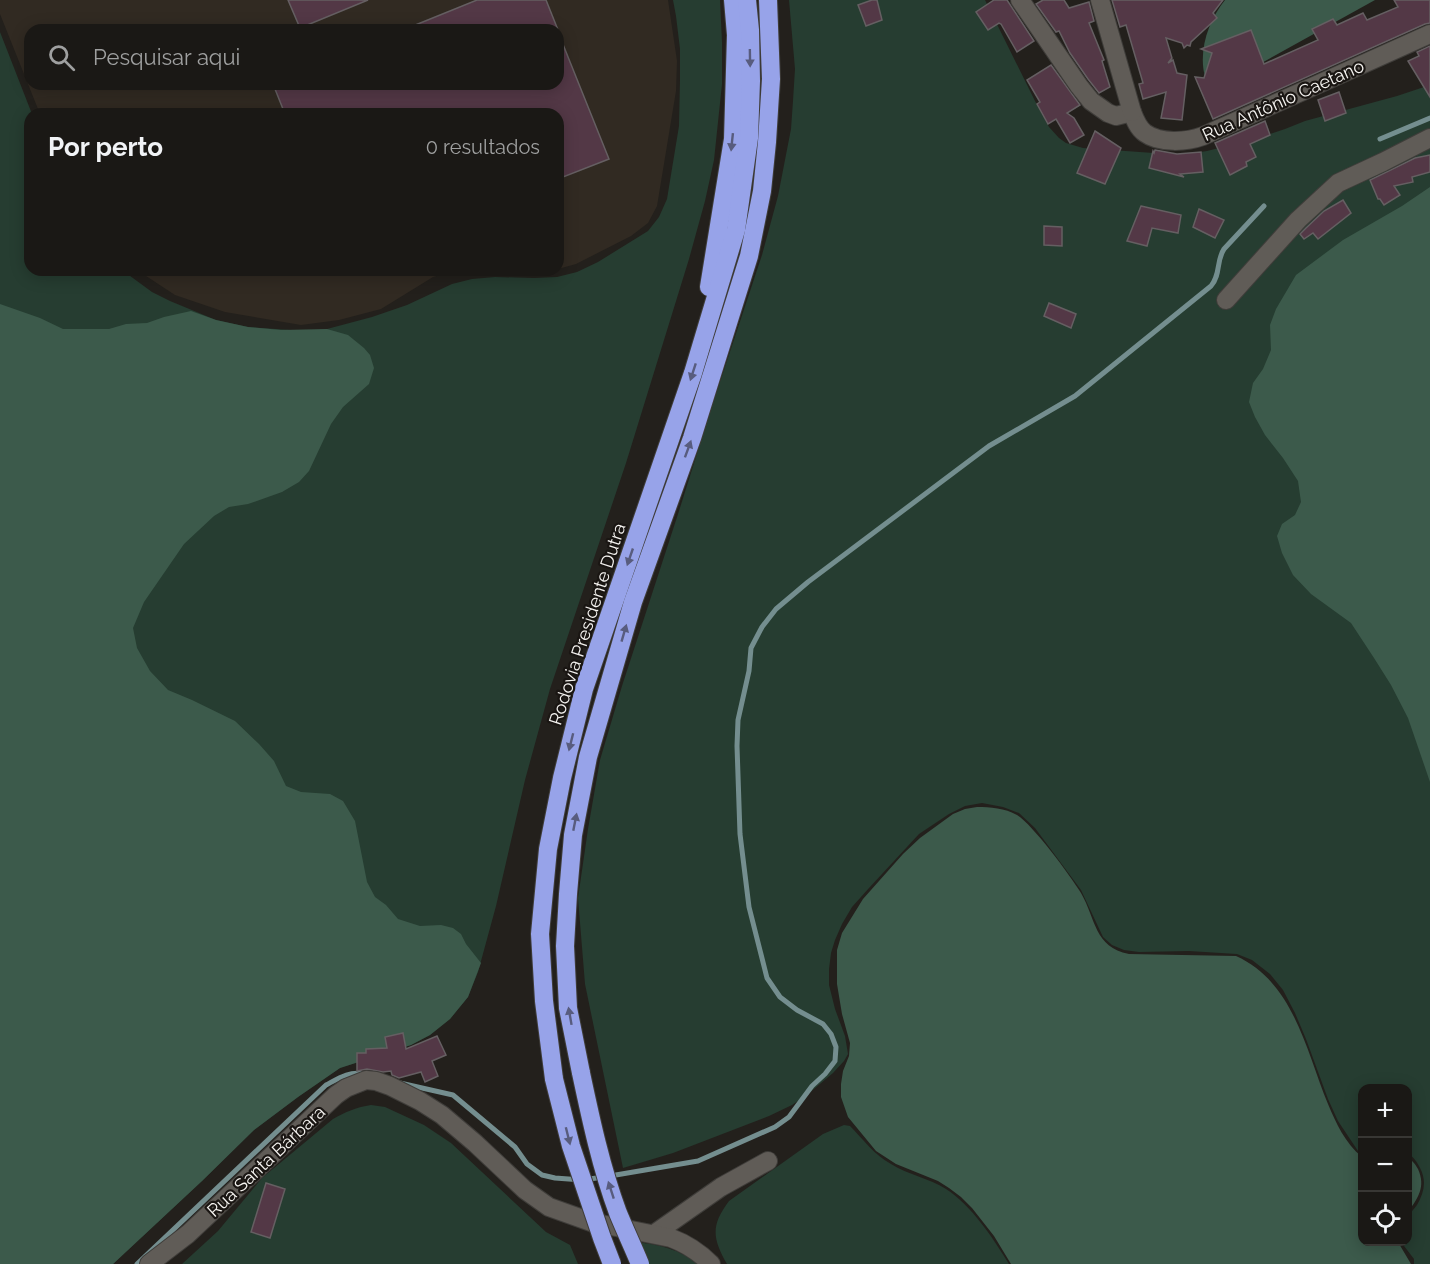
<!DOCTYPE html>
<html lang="pt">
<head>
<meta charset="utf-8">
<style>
	body { margin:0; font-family:Raleway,sans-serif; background:#23211e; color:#f1f3f6 }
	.controls { position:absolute; right:18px; bottom:18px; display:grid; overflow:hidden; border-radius:12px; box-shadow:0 3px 15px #0003 }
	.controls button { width:54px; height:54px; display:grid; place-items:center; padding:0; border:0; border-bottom:2px solid #383734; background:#1a1815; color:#f1f3f6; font:30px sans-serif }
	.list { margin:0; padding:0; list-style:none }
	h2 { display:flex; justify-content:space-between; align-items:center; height:78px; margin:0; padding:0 24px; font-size:26px }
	h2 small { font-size:20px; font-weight:400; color:#9fa0a0 }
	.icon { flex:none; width:33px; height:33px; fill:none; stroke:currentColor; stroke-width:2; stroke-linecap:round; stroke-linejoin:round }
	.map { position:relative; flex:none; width:1430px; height:1264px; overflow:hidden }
	.search { position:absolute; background:#1a1815; box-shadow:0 3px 15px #0003; left:24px; top:24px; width:540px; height:66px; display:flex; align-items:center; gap:15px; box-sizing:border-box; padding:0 21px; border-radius:18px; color:#9fa0a0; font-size:22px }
	.panel { position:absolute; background:#1a1815; box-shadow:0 3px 15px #0003; left:24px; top:108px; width:540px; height:168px; border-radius:18px }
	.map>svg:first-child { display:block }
</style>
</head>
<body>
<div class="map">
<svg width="1430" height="1264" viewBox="0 0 1430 1264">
	<rect width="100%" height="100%" fill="#23201c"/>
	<g fill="#312a22" fill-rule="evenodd">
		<path d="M 0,0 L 668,0 L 677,61 L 676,91 L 657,206 L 648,223 L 631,236 L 576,264 L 558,269 L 558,114 L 40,114 L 0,14 ZM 30,30 L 558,30 L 558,84 L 30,84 Z"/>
		<path d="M 137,270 L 556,270 L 522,274 L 489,271 L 453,271 L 433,277 L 381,309 L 339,320 L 301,325 L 225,312 L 175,295 Z"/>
	</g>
	<g fill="#263d31">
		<path d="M 673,0 L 720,0 L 722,42 L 722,84 L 714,160 L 705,201 L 689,259 L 626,463 L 550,689 L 525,780 L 496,906 L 478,972 L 468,997 L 450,1019 L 430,1035 L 411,1045 L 340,1068 L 298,1097 L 254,1130 L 202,1181 L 113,1264 L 0,1264 L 0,32 L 32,114 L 30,114 L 30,270 L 122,270 L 152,292 L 170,301 L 216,320 L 248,327 L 306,331 L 327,329 L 372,317 L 407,305 L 452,284 L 472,279 L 495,277 L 534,278 L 557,277 L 577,272 L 598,262 L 648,231 L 659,217 L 667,199 L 679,126 L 680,80 L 680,49 L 676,16 Z"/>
		<path d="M 789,0 L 985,0 L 1035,101 L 1049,127 L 1059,138 L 1066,143 L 1083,148 L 1182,155 L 1207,151 L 1255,139 L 1285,129 L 1305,121 L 1397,96 L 1430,85 L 1430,1264 L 1414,1264 L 1414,1259 L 1401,1242 L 1408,1242 C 1408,1234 1406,1223 1408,1217 C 1410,1213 1414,1209 1417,1205 C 1424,1193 1427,1181 1420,1168 C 1417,1162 1414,1157 1408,1154 L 1408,1088 L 1362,1088 L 1362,1153 L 1358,1151 L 1338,1121 L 1328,1099 L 1306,1039 L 1295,1013 L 1283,990 L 1270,974 L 1252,960 L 1237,954 L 1189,951 L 1139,952 L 1124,950 L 1112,945 L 1103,937 L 1081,890 L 1035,828 L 1019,813 L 1003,807 L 982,803 L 965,806 L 949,814 L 919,834 L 869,888 L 852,907 L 842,924 L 835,940 L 831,953 L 829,969 L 829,985 L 835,1009 L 845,1036 L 848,1054 L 844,1061 L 833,1073 L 808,1094 L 792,1105 L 769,1116 L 673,1153 L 623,1168 L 585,984 L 578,898 L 588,829 L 600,760 L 622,686 L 679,511 L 712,406 L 762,255 L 778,196 L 791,129 L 793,101 L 795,69 Z"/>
		<path d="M 371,1105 L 385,1107 L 424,1125 L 451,1143 L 546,1232 L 570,1245 L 578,1264 L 182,1264 L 218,1231 L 262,1178 L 333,1119 C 345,1112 357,1107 371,1105 Z"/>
		<path d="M 844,1125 L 850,1126 C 863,1139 874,1155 891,1164 C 908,1175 929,1178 946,1189 C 972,1206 993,1238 1009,1264 L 727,1264 C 712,1238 711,1225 729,1201 L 823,1134 Z"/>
		<path d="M 637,1242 C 659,1245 680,1249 697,1264 L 647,1264 Z"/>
	</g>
	<g fill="#3c5a4b">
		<path d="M 1225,0 L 1375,0 L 1238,76 L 1206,80 C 1197,53 1208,21 1225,0 Z"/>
		<path d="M 1430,187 L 1430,782 L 1408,718 L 1391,685 L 1374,658 L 1351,623 L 1311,594 L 1293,575 L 1282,553 L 1277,536 L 1282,524 L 1295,515 L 1301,502 L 1298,481 L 1283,458 L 1265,435 L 1255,417 L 1249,402 L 1253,383 L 1263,369 L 1271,350 L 1270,325 L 1276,309 L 1296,275 L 1343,240 L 1402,206 Z"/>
		<path d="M 0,304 L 40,318 L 63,329 L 109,329 L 126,324 L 147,323 L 164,317 L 191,311 L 216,320 L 248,327 L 281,330 L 327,329 L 348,335 L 364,348 L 370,355 L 374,368 L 369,384 L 343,407 L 331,424 L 309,471 L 299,482 L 282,492 L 248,504 L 229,507 L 214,516 L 184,544 L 144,602 L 133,628 L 137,648 L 150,671 L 168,690 L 192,700 L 235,721 L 259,744 L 274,761 L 286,786 L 301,792 L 330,794 L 343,801 L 355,821 L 367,882 L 375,897 L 386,905 L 398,919 L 420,926 L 441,925 L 453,928 L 461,934 L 466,944 L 481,963 L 468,997 L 450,1019 L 430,1035 L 411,1045 L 340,1068 L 298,1097 L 254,1130 L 202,1181 L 113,1264 L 0,1264 Z"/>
		<path d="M 977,807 C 990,807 1005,808 1017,815 C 1033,825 1070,875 1081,893 C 1096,919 1094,947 1129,954 L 1236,956 C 1294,982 1306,1051 1328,1104 C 1336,1123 1345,1143 1362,1157 L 1362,1242 L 1398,1242 L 1411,1264 L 1011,1264 L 994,1236 L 972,1208 L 961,1197 L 949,1188 L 938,1181 L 896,1164 L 876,1151 L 848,1117 L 841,1097 L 841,1084 L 843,1071 L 849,1056 L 850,1043 L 842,1014 L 837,984 L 837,950 L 842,933 L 863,899 L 903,854 L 920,838 L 953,814 L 965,809 Z"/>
		<path d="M 1408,1158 C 1413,1161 1415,1164 1418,1169 C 1426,1187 1418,1198 1408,1212 Z"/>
	</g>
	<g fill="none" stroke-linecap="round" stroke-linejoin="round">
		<g stroke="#748e8f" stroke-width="5">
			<path d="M 1380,139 L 1430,118"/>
			<path d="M 400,1083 L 453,1095 L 515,1147 L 527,1164 L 542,1175 L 555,1178 L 582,1180 L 604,1177 L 698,1161 L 775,1127 L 789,1117 L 812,1086 L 825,1074 L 835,1061 L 836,1047 L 831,1034 L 823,1024 L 797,1010 L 780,997 L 767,978 L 749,907 L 740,834 L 737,746 L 738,720 L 749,671 L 751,648 L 762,627 L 776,609 L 808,582 L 989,446 L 1075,396 L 1211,286 C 1221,274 1216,261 1224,249 L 1264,206"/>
			<path d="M 137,1264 L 326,1085 C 339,1078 349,1071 364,1074"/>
		</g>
	</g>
	<g fill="#533846" stroke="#655f62" stroke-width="1.5">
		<path d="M 288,0 L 368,0 L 300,28 Z"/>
		<path d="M 477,0 L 546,0 L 558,30 L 403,30 Z"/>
		<path d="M 872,0 L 877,0 L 882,20 L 866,26 L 858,5 Z"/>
		<path d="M 994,0 L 1007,0 L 1034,41 L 1017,52 L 1001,24 L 999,23 L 988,30 L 976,12 Z"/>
		<path d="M 1043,0 L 1064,0 L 1069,8 L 1089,2 L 1094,21 L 1089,23 L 1104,60 L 1102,61 L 1110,87 L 1099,93 L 1088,79 L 1070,53 L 1059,31 L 1056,32 L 1036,4 Z"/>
		<path d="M 1112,0 L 1223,0 L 1213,13 L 1217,18 L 1191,42 L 1190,46 L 1187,45 L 1184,48 L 1182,43 L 1166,38 L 1172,58 L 1168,63 L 1173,60 L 1177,73 L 1187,75 L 1182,120 L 1161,118 L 1166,92 L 1143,99 L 1139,84 L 1143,83 L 1126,25 L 1120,27 Z"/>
		<path d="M 1394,0 L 1430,0 L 1430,23 L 1425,24 L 1213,119 L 1195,77 L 1204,78 L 1212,53 L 1201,49 L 1251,30 L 1264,64 L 1318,40 L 1312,29 L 1333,19 L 1337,25 L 1363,13 L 1367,20 L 1398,7 Z"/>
		<path d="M 558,32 L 609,159 L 558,179 L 558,114 L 285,114 L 273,84 L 558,84 Z"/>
		<path d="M 1430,46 L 1430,97 L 1408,61 L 1419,56 L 1417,52 Z"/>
		<path d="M 1051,65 L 1080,105 L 1067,113 L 1074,118 L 1084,135 L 1070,143 L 1056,119 L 1048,124 L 1037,104 L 1040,102 L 1027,80 Z"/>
		<path d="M 1339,92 L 1346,113 L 1325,121 L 1318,100 Z"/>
		<path d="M 1265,121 L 1270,135 L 1250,144 L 1256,157 L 1246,162 L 1247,166 L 1230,175 L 1215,143 Z"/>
		<path d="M 1095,131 L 1121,148 L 1105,184 L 1077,173 Z"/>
		<path d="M 1155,150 L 1177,154 L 1201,152 L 1203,172 L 1180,174 L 1184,177 L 1149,168 L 1153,151 L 1154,153 Z"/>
		<path d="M 1430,155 L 1430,172 L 1412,177 L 1413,182 L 1394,186 L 1400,195 L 1384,205 L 1380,199 L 1378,199 L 1370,180 L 1415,158 Z"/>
		<path d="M 1343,200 L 1351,213 L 1318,239 L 1313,233 L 1304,239 L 1300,234 L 1306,228 L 1324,211 Z"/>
		<path d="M 1141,206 L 1181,215 L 1178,233 L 1152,228 L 1147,246 L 1127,241 Z"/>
		<path d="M 1199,209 L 1224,220 L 1215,238 L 1193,227 Z"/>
		<path d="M 1044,226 L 1062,227 L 1062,246 L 1044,245 Z"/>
		<path d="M 1049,303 L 1076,314 L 1071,328 L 1044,316 Z"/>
		<path d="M 403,1033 L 406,1049 L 437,1036 L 446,1055 L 432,1061 L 438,1076 L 425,1082 L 421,1072 L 399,1078 L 392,1075 L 391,1071 L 383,1072 L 367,1069 L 357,1071 L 357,1053 L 366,1053 L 366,1049 L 387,1048 L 385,1037 Z"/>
		<path d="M 266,1183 L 285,1189 L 270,1238 L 251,1232 Z"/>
	</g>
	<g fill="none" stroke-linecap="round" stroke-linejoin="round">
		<defs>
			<g id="street">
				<path d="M 1020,0 L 1079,86 L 1091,101 L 1108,113 L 1116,116 L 1132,112 C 1135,120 1138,128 1145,133 C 1160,144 1187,142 1203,136 L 1430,34"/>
				<path d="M 1100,0 L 1132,112"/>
				<path d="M 1226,300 L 1298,220 L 1338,183 L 1383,162 L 1430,138"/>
				<path d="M 654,1234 L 721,1187 L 768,1161"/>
				<path d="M 149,1264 L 188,1234 L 336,1095 L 346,1088 L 366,1080 L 376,1081 L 390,1086 L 420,1101 L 442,1115 L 475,1143 L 525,1190 L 549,1207 L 591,1222 L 671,1238 C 687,1244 699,1252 711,1264"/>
			</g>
			<g id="highway">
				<path d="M 709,287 L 733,139 L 736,35 L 733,0"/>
				<path d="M 581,1073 L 568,1008 L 565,946 L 568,894 L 573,835 L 588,757 L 633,602 L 692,438 L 749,256 L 762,191 L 767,142 L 771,79 L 768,0"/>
				<path d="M 554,1079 L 544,1001 L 540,934 L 548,849 L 562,778 L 584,689 L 693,373 L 736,230 L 749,138 L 751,81 L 750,30 L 747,0"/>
			</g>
		</defs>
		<use href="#street" stroke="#3f3d3a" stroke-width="20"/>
		<use href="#highway" stroke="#3f3d3a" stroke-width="20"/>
		<use href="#street" stroke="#605c57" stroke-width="18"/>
		<use href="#highway" stroke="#97a3e9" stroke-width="18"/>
		<defs>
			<g id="highway-bridge">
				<path d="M 581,1073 C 591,1120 601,1167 618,1213 C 625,1230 633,1247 640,1264"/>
				<path d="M 554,1079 L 571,1146 L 602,1238 L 612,1264"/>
			</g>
		</defs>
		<use href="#highway-bridge" stroke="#3f3d3a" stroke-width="20" stroke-linecap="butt"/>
		<use href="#highway-bridge" stroke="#97a3e9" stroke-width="18"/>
	</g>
	<defs><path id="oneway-solid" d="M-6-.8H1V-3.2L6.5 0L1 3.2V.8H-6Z" transform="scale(1.5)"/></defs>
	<g fill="#585c7e">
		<use href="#oneway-solid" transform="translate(750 58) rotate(89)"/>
		<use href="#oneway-solid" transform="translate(732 142) rotate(96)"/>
		<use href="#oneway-solid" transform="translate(693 372) rotate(108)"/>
		<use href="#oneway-solid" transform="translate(688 449) rotate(-70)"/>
		<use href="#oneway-solid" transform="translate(630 557) rotate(109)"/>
		<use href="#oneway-solid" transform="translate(624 633) rotate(-74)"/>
		<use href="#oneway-solid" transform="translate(571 742) rotate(104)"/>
		<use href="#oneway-solid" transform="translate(575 822) rotate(-79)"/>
		<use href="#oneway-solid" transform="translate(570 1016) rotate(-100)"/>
		<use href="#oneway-solid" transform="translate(568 1136) rotate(76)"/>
		<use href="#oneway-solid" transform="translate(611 1190) rotate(-108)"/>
	</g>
	<g text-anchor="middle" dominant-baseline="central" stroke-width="4.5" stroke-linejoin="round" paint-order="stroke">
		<g font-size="18" fill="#f6f4f1" stroke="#1a1613">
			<text transform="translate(1283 100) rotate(-24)">Rua Antônio Caetano</text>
			<text transform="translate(587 624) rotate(-72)">Rodovia Presidente Dutra</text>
			<text transform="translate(266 1161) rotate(-43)">Rua Santa Bárbara</text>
		</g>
	</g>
</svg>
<div class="controls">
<button>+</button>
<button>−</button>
<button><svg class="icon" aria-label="locate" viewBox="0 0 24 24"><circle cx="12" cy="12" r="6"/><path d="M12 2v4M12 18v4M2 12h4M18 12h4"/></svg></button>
</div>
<div class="search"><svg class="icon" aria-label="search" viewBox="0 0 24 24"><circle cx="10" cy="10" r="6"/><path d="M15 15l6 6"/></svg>Pesquisar aqui</div>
<section class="panel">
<h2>Por perto<small>0 resultados</small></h2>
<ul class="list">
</ul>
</section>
</div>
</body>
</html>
